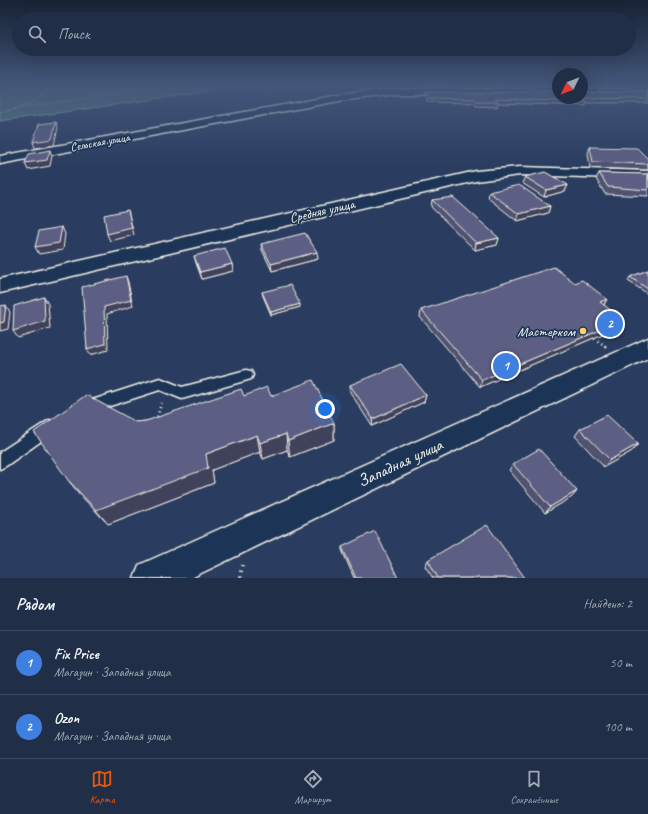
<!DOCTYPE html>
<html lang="ru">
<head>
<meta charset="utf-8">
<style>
	body { margin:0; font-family:Caveat,sans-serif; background:#2d3a52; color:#f1f3f6 }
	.compass { position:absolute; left:552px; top:68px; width:36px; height:36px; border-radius:50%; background:#202e48; box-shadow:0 4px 16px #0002; rotate:227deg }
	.you { position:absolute; left:325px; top:409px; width:14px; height:14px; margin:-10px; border:3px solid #fff; border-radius:50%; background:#1a73e8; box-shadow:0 0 0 6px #1a73e833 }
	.badge { display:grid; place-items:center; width:26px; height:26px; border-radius:50%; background:#ea580c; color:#fff; font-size:13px; font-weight:700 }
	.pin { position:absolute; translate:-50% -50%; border:2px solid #fff; box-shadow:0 1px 4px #0006 }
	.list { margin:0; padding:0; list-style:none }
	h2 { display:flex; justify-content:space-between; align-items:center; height:52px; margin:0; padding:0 16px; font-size:17px }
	h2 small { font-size:13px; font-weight:400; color:#a2a8b4 }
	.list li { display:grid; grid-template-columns:26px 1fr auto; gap:12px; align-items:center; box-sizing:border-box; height:64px; padding:0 16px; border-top:1px solid #3d4a60 }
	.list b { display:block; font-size:15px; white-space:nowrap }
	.list p { margin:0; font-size:13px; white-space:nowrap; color:#a2a8b4 }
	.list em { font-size:13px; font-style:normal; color:#a2a8b4 }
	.icon { flex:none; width:22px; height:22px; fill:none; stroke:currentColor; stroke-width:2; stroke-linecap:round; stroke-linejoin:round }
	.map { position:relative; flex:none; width:648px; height:578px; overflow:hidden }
	.search { position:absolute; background:#202e48; box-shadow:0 4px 16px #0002; left:12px; right:12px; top:12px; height:44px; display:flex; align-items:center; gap:10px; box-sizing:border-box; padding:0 14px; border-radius:22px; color:#a2a8b4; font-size:15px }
	.sheet { height:180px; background:#202e48 }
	nav { display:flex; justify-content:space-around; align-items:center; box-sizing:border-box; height:56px; border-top:1px solid #3d4a60; background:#202e48; font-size:11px; color:#a2a8b4 }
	nav a { display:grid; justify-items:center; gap:2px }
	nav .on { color:#ea580c }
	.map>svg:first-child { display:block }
</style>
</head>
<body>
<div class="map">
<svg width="648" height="578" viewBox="0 0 648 578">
	<rect width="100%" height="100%" fill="#2a3d60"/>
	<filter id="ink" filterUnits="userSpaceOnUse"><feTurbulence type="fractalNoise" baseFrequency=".025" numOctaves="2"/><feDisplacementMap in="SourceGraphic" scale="8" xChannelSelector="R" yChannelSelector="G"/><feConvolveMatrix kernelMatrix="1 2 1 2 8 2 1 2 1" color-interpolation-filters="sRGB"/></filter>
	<g filter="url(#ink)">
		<path fill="#4f7577" stroke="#a2b3b0" d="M 0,86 L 248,86 L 0,121 Z"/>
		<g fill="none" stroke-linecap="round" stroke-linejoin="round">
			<defs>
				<g id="lane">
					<path d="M 246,370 L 251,371 L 253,375 L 251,379 L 182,399 L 160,390 L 85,414 L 80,412 L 78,408 L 80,404 L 160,378 L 182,387 Z"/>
					<path d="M 49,420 L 54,422 L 56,427 L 54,432 L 6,466 L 0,469 L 0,452 Z"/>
				</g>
				<g id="street">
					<path d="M 396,88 L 558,89 L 558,95 L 396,94 L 339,101 L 0,164 L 0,156 L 339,95 Z"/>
					<rect x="582" y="89" width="66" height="6"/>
					<path d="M 520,167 L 648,171 L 648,179 L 520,175 L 476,181 L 0,293 L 0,279 L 476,171 Z"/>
					<path d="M 648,338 L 648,358 L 191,578 L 134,578 L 139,565 Z"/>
				</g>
			</defs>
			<use href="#lane" stroke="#f4f1e8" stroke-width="3"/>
			<use href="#street" stroke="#f4f1e8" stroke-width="3"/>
			<g stroke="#f4f1e8" stroke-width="1.5" stroke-dasharray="0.5 1.5" stroke-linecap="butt">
				<path d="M 263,86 L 273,98"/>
				<path d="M 21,107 C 31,103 41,100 46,89 L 43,86"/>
				<path d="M 15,109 L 163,86"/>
				<path d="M 0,112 L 16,109"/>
			</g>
			<g stroke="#f4f1e8" stroke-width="3" stroke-dasharray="1 3.5" stroke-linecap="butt">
				<path d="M 594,338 L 605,346 L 603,347"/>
				<path d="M 156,421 L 162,401"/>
			</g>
			<path stroke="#f4f1e8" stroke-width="4" stroke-dasharray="1.5 4.5" stroke-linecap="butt" d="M 240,578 L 242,565"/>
			<use href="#lane" fill="#1d3557" fill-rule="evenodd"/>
			<use href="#street" fill="#1d3557" fill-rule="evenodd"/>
		</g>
		<g fill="#4f5271" stroke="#f4f1e8">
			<path d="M 421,86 L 558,86 L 558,88 L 422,87 Z"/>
			<path d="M 582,86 L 648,86 L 648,88 L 582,88 L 583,92 L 648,92 L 648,103 L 587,103 L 586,106 L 498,103 L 497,107 L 476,106 L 474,103 L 428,102 L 425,96 L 426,92 L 558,98 Z"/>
			<path d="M 590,147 L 648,159 L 648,170 L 590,168 L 588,153 Z"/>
			<path d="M 599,173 L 648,174 L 648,196 L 605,194 L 596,179 Z"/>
			<path d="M 525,177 L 568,185 L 565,191 L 544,197 L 522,183 Z"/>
			<path d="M 489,192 L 550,206 L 548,213 L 517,221 L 488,198 Z"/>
			<path d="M 432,200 L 499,238 L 497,245 L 475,250 L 431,207 Z"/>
			<path d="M 261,244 L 318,259 L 272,271 L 262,250 Z"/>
			<path d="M 194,256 L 232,264 L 233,271 L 202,279 L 196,263 Z"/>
			<path d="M 648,270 L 648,294 L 628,281 L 630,277 Z"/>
			<path d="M 575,283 L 607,299 L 604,305 L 619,327 L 480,387 L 420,317 L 421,310 Z"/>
			<path d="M 262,292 L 300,307 L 271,315 L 263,296 Z"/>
			<path d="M 350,385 L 426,395 L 424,402 L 372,426 L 350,392 Z"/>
			<path d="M 244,396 L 271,396 L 334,423 L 334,440 L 290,457 L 287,450 L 263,459 L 260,452 L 212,470 L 214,483 L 108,524 L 81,496 L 68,480 L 136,422 L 146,421 Z"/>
			<path d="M 580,429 L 638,444 L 632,451 L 604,467 L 575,436 Z"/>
			<path d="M 513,464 L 577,491 L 572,497 L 545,513 L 509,470 Z"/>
			<path d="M 342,547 L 398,578 L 354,578 L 342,550 Z"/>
			<path d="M 428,560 L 525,578 L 433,578 L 425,566 Z"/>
		</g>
		<g fill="#40425c" stroke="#f4f1e8">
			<path d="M 56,122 L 58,128 L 54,145 L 35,148 L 33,142 Z"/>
			<path d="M 50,150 L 52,156 L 50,166 L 28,170 L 25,163 Z"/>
			<path d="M 568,185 L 565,191 L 544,197 L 546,190 Z"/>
			<path d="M 550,206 L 548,213 L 517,221 L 519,214 Z"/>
			<path d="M 128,210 L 134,235 L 110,241 L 107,234 Z"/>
			<path d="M 62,227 L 65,234 L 63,250 L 39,254 L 35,247 Z"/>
			<path d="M 499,238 L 497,245 L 475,250 L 476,243 Z"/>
			<path d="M 317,252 L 318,259 L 272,271 L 271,264 Z"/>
			<path d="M 232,264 L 233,271 L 202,279 L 200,272 Z"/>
			<path d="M 126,276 L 128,282 L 133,306 L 107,314 L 108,350 L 90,355 L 87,349 L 104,307 Z"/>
			<path d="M 44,297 L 48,304 L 50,328 L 18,338 L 13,331 Z"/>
			<path d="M 607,299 L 603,306 L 600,302 Z"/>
			<path d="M 300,304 L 300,307 L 271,315 L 271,312 Z"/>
			<path d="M 6,305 L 10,312 L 8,329 L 0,331 L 0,323 Z"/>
			<path d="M 624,320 L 619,327 L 480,387 L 482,380 Z"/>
			<path d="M 426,395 L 424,402 L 372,426 L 373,419 Z"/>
			<path d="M 334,423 L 334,440 L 290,457 L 288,441 Z"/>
			<path d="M 286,434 L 287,450 L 263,459 L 260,443 Z"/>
			<path d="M 257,435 L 260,452 L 212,470 L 214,483 L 108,524 L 96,510 L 206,454 Z"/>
			<path d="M 638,444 L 632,451 L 604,467 L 610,460 Z"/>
			<path d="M 577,491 L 572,497 L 545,513 L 550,507 Z"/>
		</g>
		<g fill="#5c5f83" stroke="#f4f1e8">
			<path d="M 582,86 L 583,92 L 648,92 L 648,99 L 583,98 L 588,102 L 495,99 L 498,102 L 477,102 L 475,99 L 429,98 L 426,92 L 558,92 L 558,98 L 582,98 Z"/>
			<path d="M 56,122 L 52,139 L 33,142 L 39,124 Z"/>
			<path d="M 590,147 L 637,148 L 648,159 L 648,164 L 593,162 Z"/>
			<path d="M 50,150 L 47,160 L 25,163 L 29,154 Z"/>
			<path d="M 545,172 L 568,185 L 546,190 L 525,177 Z"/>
			<path d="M 599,173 L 648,174 L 648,190 L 608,187 Z"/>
			<path d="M 519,185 L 550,206 L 519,214 L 489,192 Z"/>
			<path d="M 453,197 L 499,238 L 476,243 L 432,200 Z"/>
			<path d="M 128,210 L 132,228 L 107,234 L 104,215 Z"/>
			<path d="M 62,227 L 59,243 L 35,247 L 39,231 Z"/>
			<path d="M 305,233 L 317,252 L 271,264 L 261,244 Z"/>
			<path d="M 225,248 L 232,264 L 200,272 L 194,256 Z"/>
			<path d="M 554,267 L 575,283 L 582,280 L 607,299 L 600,302 L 624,320 L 482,380 L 421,310 Z"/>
			<path d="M 648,270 L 648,289 L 630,277 Z"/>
			<path d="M 126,276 L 131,300 L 104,307 L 105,344 L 87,349 L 82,287 Z"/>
			<path d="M 290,285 L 300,304 L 271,312 L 262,292 Z"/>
			<path d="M 44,297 L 45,321 L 13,331 L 14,306 Z"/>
			<path d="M 6,305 L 4,322 L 0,323 L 0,306 Z"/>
			<path d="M 401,364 L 426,395 L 373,419 L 350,385 Z"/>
			<path d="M 313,380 L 334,423 L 288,441 L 286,434 L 260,443 L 257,435 L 206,454 L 208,468 L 96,510 L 68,480 L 34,432 L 86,395 L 136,422 L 146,421 L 241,389 L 244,396 L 267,387 L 271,396 Z"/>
			<path d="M 607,415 L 638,444 L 610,460 L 580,429 Z"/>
			<path d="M 539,449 L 577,491 L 550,507 L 513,464 Z"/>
			<path d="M 487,525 L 525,578 L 438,578 L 428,560 Z"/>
			<path d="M 375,531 L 398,578 L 356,578 L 342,547 Z"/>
		</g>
	</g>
	<linearGradient id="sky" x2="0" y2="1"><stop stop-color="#172235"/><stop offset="0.51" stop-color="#44577a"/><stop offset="1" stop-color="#44577a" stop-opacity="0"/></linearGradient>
	<rect width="648" height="167" fill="url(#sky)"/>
	<circle fill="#ffd166" stroke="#1d3557" stroke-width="1.5" cx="583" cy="331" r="4"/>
	<g text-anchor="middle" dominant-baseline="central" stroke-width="3.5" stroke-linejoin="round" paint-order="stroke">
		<g font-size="12" fill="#f4f1e8" stroke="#1d3557">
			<text transform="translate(100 142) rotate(-10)">Сельская улица</text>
		</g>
		<g font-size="14" fill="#f4f1e8" stroke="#1d3557">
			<text transform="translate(322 211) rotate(-13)">Средняя улица</text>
		</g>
		<g font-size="14" fill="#f4f1e8" stroke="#1d3557" text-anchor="end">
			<text x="575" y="331">Мастерком</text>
		</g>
		<g font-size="17" fill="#f4f1e8" stroke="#1d3557">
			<text transform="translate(400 463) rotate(-25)">Западная улица</text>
		</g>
	</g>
</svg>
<svg class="compass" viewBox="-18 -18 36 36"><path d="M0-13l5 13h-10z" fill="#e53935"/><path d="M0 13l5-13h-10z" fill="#a2a8b4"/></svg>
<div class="you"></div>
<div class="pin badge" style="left:506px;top:366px;background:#3f7fe0">1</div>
<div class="pin badge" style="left:610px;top:324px;background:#3f7fe0">2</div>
<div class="search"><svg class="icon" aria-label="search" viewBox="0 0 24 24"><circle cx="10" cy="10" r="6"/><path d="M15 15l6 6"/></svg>Поиск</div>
</div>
<section class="sheet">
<h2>Рядом<small>Найдено: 2</small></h2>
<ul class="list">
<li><span class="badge" style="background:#3f7fe0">1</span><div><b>Fix Price</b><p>Магазин · Западная улица</p></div><em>50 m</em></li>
<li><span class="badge" style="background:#3f7fe0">2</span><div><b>Ozon</b><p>Магазин · Западная улица</p></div><em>100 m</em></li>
</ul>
</section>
<nav>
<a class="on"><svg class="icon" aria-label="map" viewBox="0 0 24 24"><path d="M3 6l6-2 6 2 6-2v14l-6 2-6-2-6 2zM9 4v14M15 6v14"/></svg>Карта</a>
<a><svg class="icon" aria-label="directions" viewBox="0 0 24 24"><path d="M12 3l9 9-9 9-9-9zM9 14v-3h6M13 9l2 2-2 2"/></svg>Маршрут</a>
<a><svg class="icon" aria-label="saved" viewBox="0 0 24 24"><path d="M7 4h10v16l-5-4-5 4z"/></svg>Сохранённые</a>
</nav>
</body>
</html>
